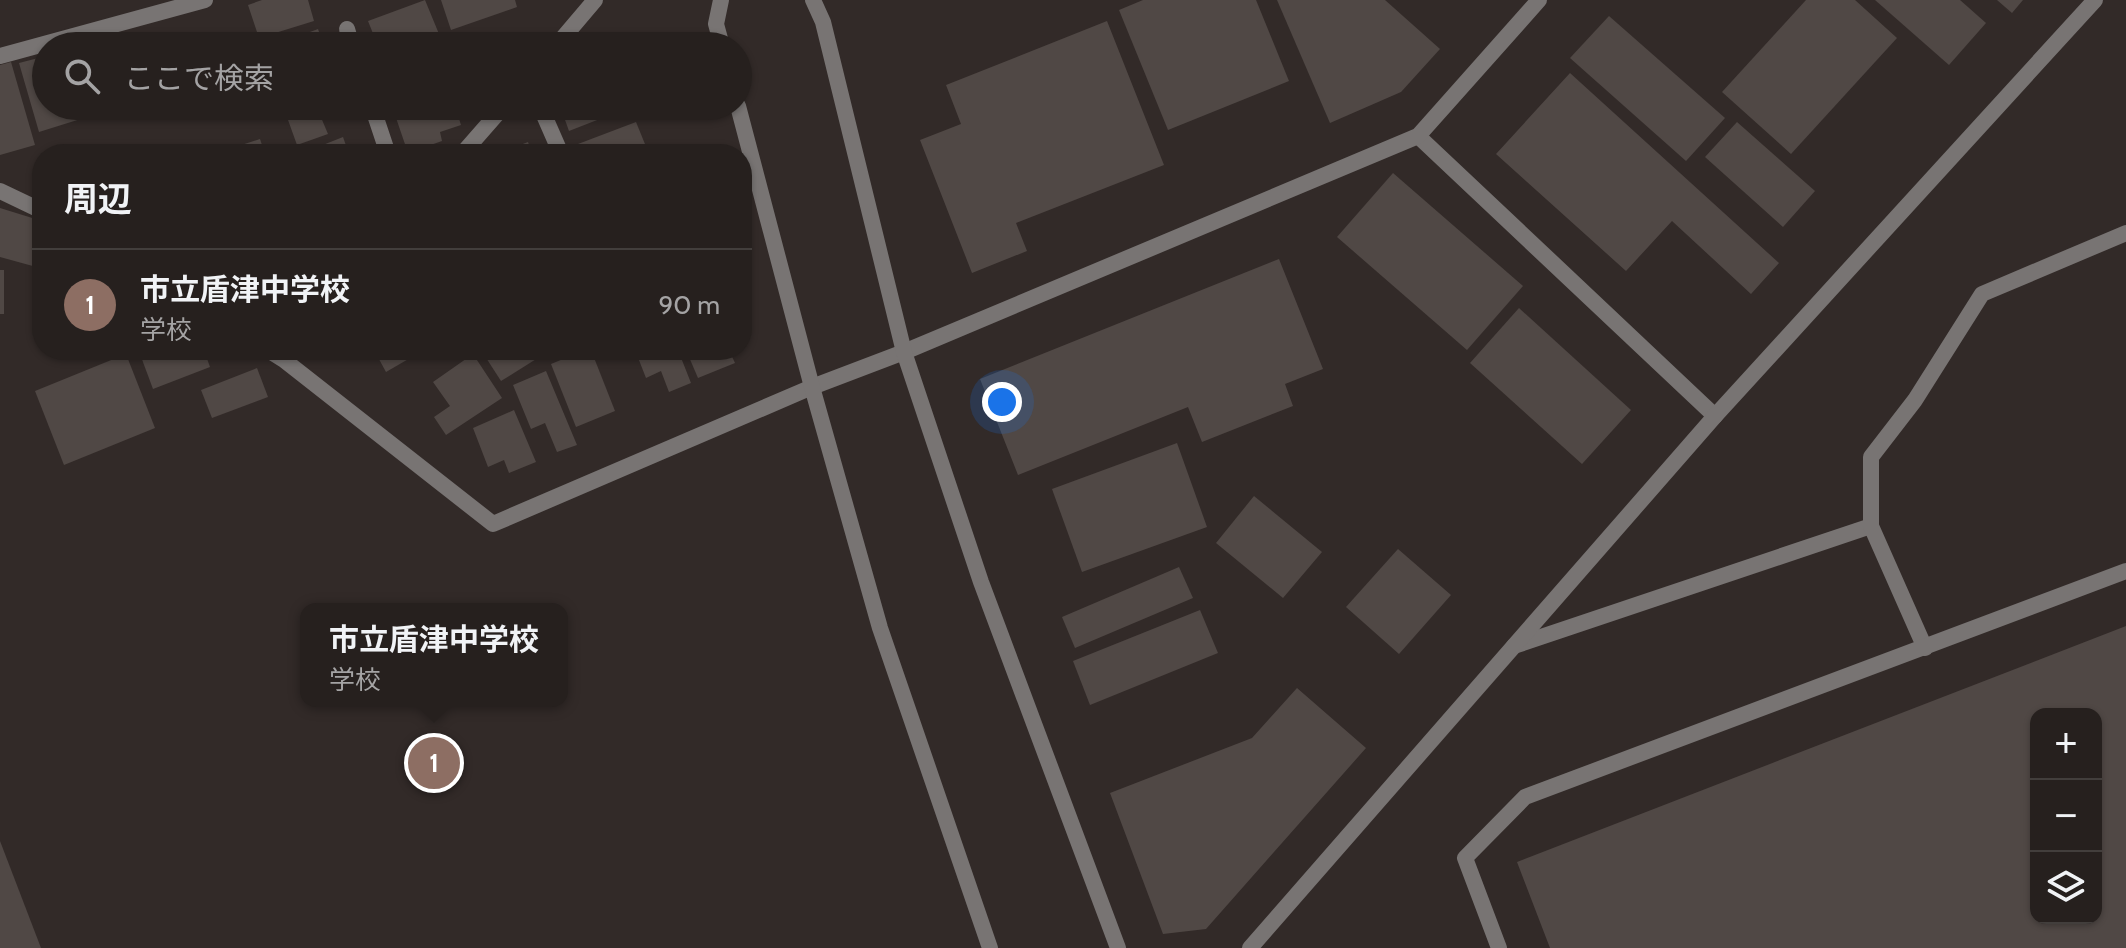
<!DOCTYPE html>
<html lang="ja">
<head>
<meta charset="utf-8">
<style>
	body { margin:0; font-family:Cabin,"Noto Sans JP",sans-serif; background:#322d2b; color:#f1f3f6 }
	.controls { position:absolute; right:24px; bottom:24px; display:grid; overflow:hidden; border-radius:16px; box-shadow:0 2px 6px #0004 }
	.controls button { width:72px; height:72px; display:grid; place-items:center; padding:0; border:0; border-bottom:2px solid #423e3c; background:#26201e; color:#f1f3f6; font:40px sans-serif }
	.you { position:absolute; left:1002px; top:402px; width:28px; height:28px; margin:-20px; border:6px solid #fff; border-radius:50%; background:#1a73e8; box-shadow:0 0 0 12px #1a73e833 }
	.badge { display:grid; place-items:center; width:52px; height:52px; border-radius:50%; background:#57cec2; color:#fff; font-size:26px; font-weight:700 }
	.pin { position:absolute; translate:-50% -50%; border:4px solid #fff; box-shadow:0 2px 8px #0006 }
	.popup { position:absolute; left:300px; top:603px; width:268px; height:104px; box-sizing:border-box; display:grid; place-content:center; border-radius:16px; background:#26201e; filter:drop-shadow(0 2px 6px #0005); font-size:26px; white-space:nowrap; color:#a4a3a4 }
	.popup b { font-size:30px; color:#f1f3f6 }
	.popup::after { content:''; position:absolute; left:50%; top:100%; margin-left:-16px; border:16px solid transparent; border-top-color:#26201e }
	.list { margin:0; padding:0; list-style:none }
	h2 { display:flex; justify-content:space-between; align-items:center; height:104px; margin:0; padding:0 32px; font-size:34px }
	h2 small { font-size:26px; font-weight:400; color:#a4a3a4 }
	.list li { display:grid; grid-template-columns:52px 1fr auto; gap:24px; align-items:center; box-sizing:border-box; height:112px; padding:0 32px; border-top:2px solid #423e3c }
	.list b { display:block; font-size:30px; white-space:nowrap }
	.list p { margin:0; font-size:26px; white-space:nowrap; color:#a4a3a4 }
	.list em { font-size:26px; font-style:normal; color:#a4a3a4 }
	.icon { flex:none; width:44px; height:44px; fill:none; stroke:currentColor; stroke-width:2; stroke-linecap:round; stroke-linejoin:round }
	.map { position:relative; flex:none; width:2126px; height:948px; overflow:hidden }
	.search { position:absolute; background:#26201e; box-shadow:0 2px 6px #0004; left:32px; top:32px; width:720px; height:88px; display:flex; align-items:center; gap:20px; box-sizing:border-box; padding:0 28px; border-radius:44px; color:#a4a3a4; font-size:30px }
	.panel { position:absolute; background:#26201e; box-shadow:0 2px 6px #0004; left:32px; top:144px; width:720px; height:216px; border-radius:32px }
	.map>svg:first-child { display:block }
</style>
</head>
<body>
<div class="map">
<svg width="2126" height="948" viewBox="0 0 2126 948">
	<rect width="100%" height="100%" fill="#322a28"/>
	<g fill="#504845" fill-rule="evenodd">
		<path d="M 262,0 L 308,0 L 314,21 L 259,38 L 248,5 Z"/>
		<path d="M 425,0 L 439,34 L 408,46 L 405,46 L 399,32 L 376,41 L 368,21 Z"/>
		<path d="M 441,0 L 515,0 L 517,7 L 451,30 Z"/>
		<path d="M 1143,0 L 1256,0 L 1289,81 L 1168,130 L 1119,10 Z"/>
		<path d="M 1277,0 L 1385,0 L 1440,49 L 1401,92 L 1330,123 Z"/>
		<path d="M 1806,0 L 1855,0 L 1897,38 L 1791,154 L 1722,92 Z"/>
		<path d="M 1875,0 L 1960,0 L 1986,23 L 1949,65 Z"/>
		<path d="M 1997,0 L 2023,0 L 2012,13 Z"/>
		<path d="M 1609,16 L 1725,118 L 1686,161 L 1570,58 Z"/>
		<path d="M 1107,21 L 1164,165 L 1016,223 L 1027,251 L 972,273 L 920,140 L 961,124 L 946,85 Z"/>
		<path d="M 318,29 L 324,46 L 272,46 Z"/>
		<path d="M 46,56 L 46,106 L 84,106 L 87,117 L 39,132 L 19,63 Z"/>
		<path d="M 11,62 L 35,145 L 0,155 L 0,65 Z"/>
		<path d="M 1570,73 L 1779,263 L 1751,294 L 1672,221 L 1626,271 L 1496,154 Z"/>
		<path d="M 283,106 L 345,106 L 320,115 L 328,134 L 297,145 Z"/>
		<path d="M 411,106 L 455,106 L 461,125 L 440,132 L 442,141 L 408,153 L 394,112 Z"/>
		<path d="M 560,106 L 633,106 L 569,131 Z"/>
		<path d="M 636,122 L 649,154 L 582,154 L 578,144 Z"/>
		<path d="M 1737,122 L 1815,191 L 1783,227 L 1705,157 Z"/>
		<path d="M 343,137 L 349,154 L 300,154 Z"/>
		<path d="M 260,139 L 265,154 L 217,154 L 217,153 Z"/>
		<path d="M 528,142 L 532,154 L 497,154 Z"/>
		<path d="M 1393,173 L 1523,286 L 1467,350 L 1337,237 Z"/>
		<path d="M 0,208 L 42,221 L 42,262 L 40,268 L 0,257 Z"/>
		<path d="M 1279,259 L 1323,369 L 1285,384 L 1293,406 L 1202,442 L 1188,407 L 1018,475 L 980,379 Z"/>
		<rect x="0" y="270" width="4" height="44"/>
		<path d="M 1519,308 L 1631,410 L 1582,464 L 1470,363 Z"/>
		<path d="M 149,350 L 204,350 L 210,367 L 153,389 L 140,354 Z"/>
		<path d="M 374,350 L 424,350 L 386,372 Z"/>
		<path d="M 481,350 L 537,350 L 541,356 L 501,381 Z"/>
		<path d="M 585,350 L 591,350 L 615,411 L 576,427 L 551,364 Z"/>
		<path d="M 635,350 L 678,350 L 691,383 L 669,392 L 661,371 L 646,378 Z"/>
		<path d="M 686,350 L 729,350 L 735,363 L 698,378 Z"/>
		<path d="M 126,354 L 155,428 L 64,465 L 35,391 Z"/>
		<path d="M 473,354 L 502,398 L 446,435 L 434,417 L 450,406 L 433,382 Z"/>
		<path d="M 257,368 L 268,397 L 212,418 L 201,390 Z"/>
		<path d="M 546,371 L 577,445 L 557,452 L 545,423 L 531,429 L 513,385 Z"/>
		<path d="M 514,410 L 536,462 L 509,473 L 504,460 L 488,467 L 473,428 Z"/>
		<path d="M 1177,443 L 1207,527 L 1082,572 L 1052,489 Z"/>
		<path d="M 1254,496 L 1322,552 L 1283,598 L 1216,543 Z"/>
		<path d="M 1398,549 L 1451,595 L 1399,654 L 1346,607 Z"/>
		<path d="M 1179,567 L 1193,598 L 1075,648 L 1062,617 Z"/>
		<path d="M 1200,610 L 1218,653 L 1090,705 L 1073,661 Z"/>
		<path d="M 2126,626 L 2126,948 L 1550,948 L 1517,862 ZM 2036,714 L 2096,714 L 2096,918 L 2036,918 Z"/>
		<path d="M 1297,688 L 1366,748 L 1206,929 L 1163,934 L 1110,793 L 1252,738 Z"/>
		<path d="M 0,841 L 41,948 L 0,948 Z"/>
	</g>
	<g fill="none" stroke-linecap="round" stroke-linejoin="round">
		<g stroke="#787473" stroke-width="16">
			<path d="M 347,29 L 352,46"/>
			<path d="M 372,106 L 388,154"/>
			<path d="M 540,106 L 561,154"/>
			<path d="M 1514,646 L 1871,526"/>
			<path d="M 1925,648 L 1871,526 L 1871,457 L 1915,400 L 1982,294 L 2126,233"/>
			<path d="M 1499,948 L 1465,858 L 1525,797 L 2126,571"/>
		</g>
		<g stroke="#787473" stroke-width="16">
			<path d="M 556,46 L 595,0"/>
			<path d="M 0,56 L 205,0"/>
			<path d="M 1418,136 L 1715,416"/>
			<path d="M 462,154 L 504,106"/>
			<path d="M 0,191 L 42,211"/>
			<path d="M 268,350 L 284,360 L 493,524 L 812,387 L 904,352 L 1418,136 L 1539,0"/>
		</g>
		<g stroke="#787473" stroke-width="16">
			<path d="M 721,0 L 716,24 L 722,46"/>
			<path d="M 813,0 L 823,22 L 904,352 L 981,582 L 1118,948"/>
			<path d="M 738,106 L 812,387 L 880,628 L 990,948"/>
			<path d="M 1250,948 L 1715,416 L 2095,0"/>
		</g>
	</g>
</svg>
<div class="controls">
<button>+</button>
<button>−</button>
<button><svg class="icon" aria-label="layers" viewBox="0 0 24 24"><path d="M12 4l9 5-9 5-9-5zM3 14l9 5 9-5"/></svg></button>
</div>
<div class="you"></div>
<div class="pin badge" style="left:434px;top:763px;background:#8d6e63">1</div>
<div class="popup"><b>市立盾津中学校</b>学校</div>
<div class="search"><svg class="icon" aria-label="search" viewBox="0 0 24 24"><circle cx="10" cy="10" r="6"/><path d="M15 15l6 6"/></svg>ここで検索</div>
<section class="panel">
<h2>周辺<small></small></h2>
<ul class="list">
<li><span class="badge" style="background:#8d6e63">1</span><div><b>市立盾津中学校</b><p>学校</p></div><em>90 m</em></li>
</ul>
</section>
</div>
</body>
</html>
